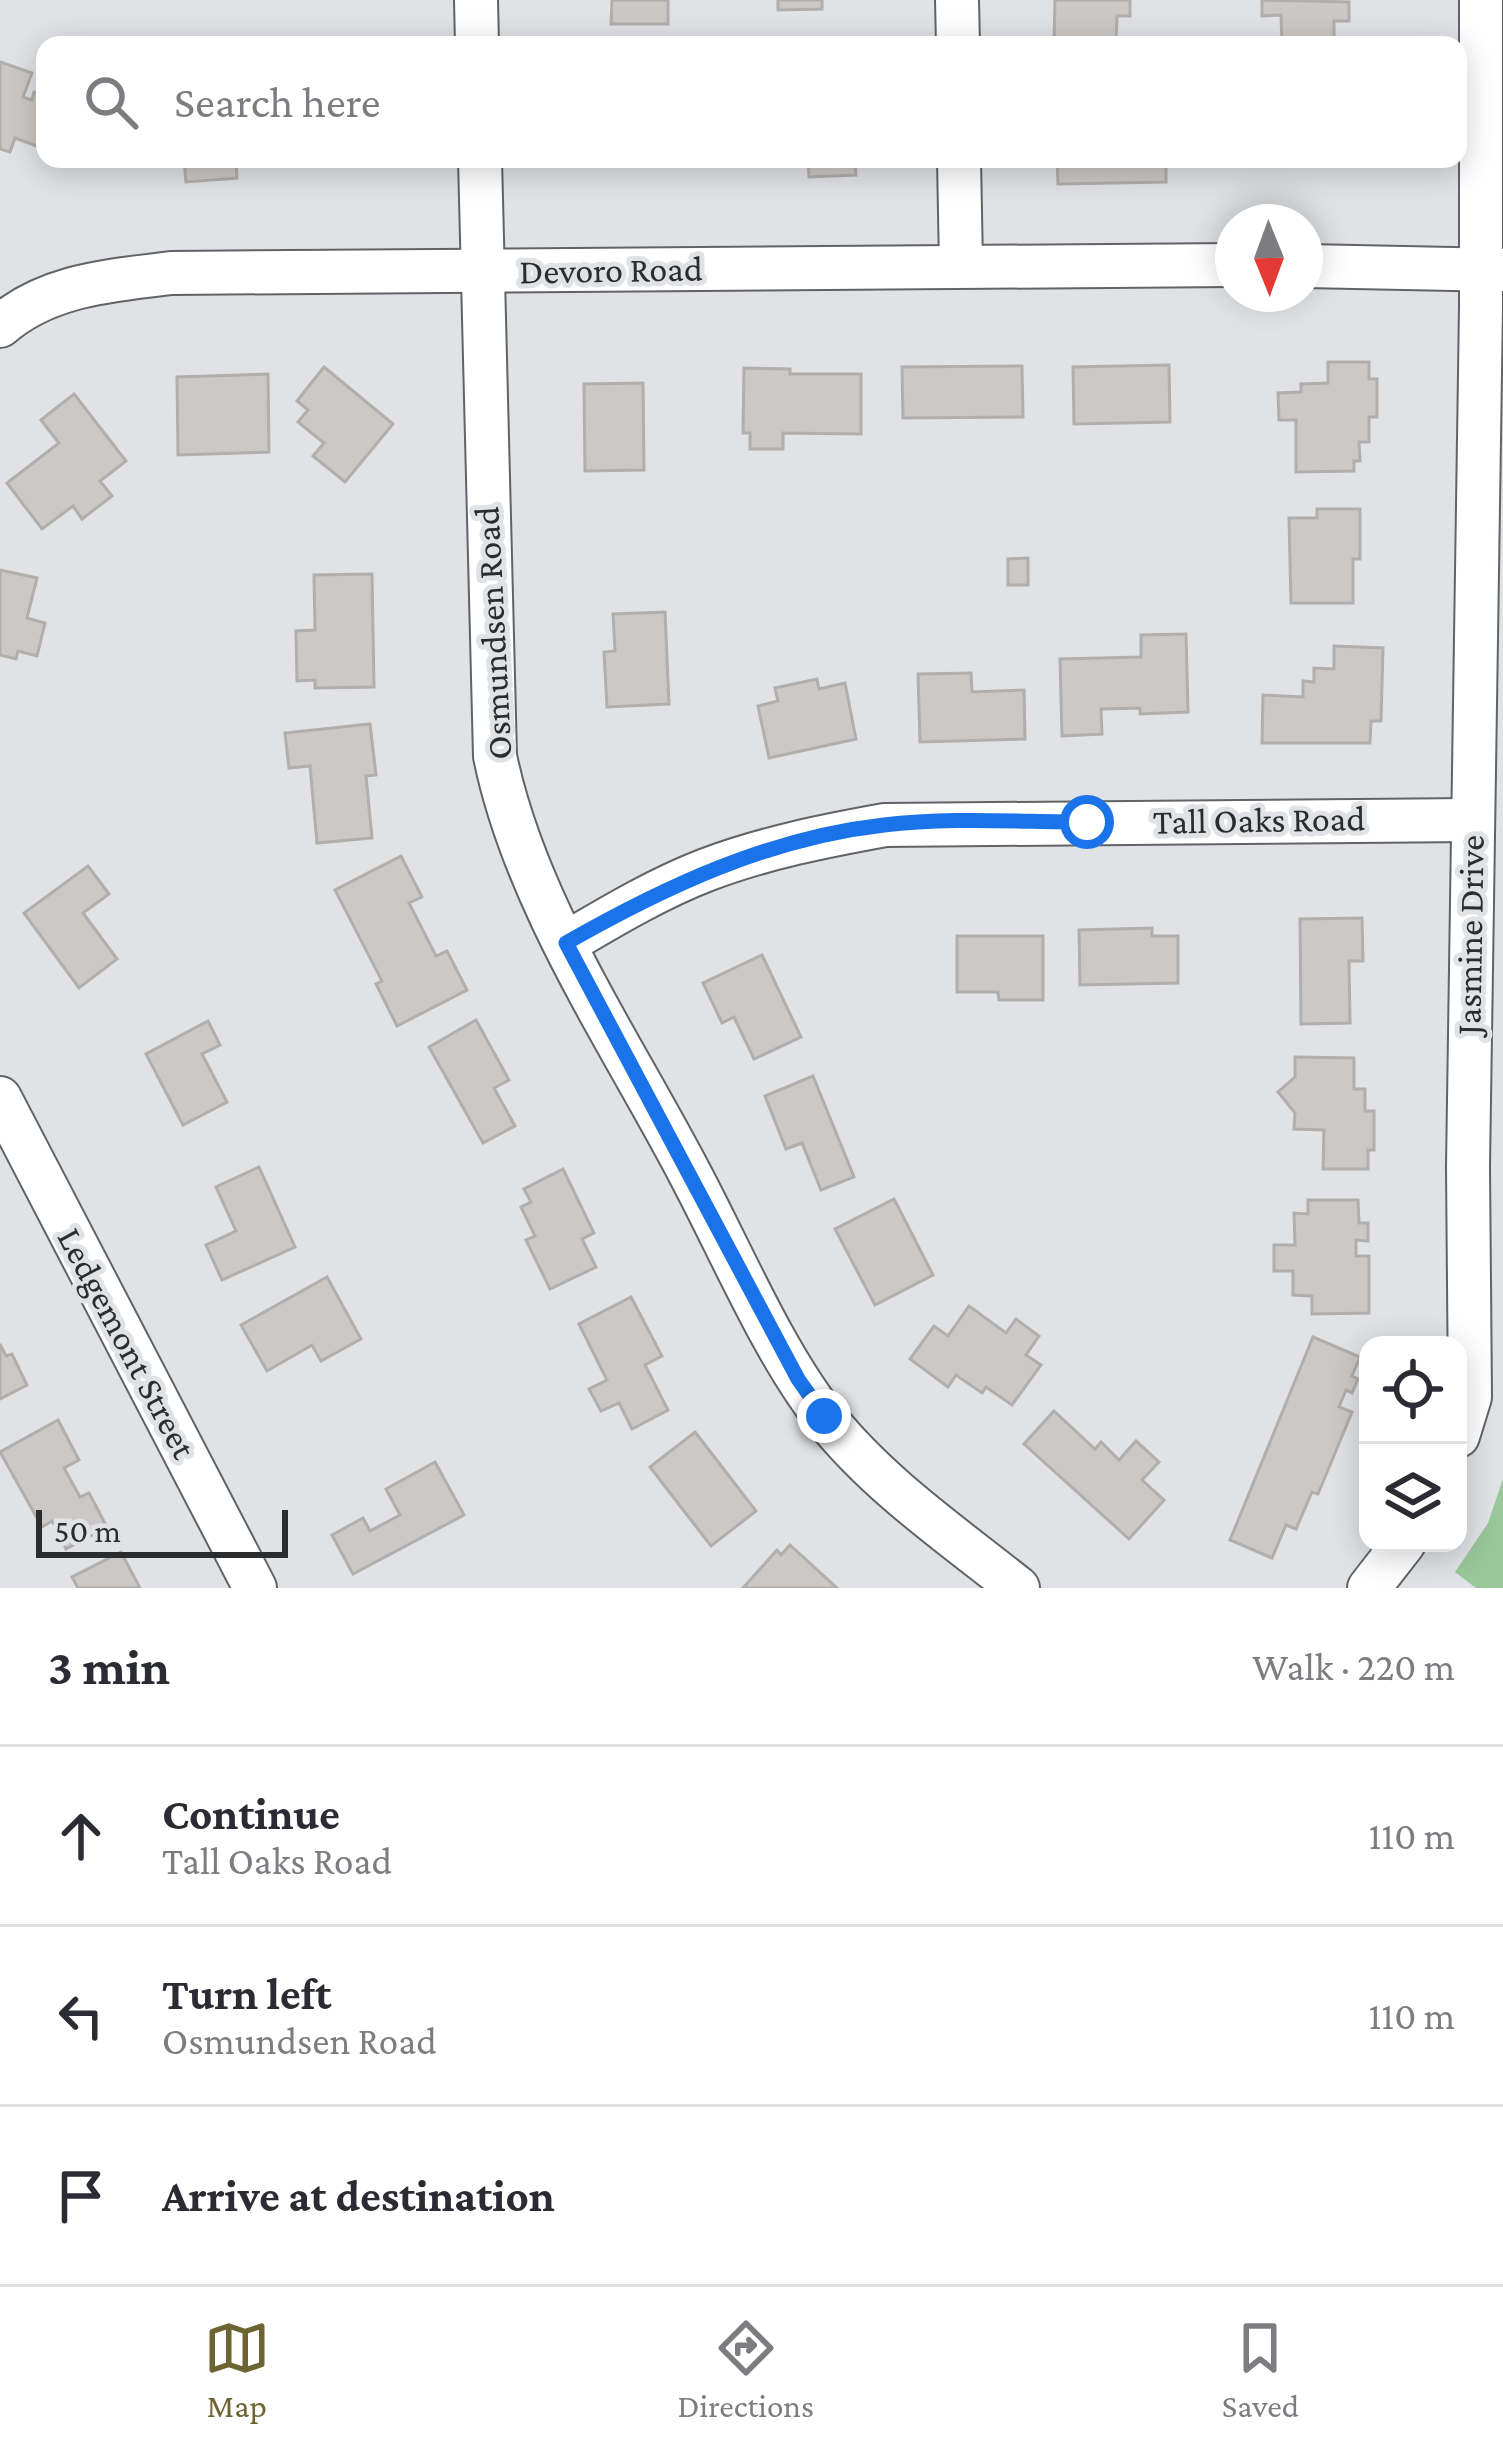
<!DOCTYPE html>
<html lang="en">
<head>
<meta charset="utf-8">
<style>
	body { margin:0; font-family:"Crimson Pro",serif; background:#f7f7f7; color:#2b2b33 }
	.controls { position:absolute; right:36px; bottom:36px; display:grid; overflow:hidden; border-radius:24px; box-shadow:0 6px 30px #0003 }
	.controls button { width:108px; height:108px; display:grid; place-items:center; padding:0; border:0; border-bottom:3px solid #e1e1e2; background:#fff; color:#2b2b33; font:60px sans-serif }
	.compass { position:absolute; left:1215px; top:204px; width:108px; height:108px; border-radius:50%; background:#fff; box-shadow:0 6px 30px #0003; rotate:179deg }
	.scale { position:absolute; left:36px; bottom:30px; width:252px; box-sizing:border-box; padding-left:12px; border:6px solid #2b2c2d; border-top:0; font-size:33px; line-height:42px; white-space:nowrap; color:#2b2c2d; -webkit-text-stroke:9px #e0e2e5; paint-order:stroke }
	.stop { position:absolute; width:36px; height:36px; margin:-27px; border:9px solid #1a73e8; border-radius:50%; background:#fff }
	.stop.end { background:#1a73e8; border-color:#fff; box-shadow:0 3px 12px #0008 }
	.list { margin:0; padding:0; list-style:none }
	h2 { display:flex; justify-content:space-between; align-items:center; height:156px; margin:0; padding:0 48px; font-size:51px }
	h2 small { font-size:39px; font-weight:400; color:#7c7c81 }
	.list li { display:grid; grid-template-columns:78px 1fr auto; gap:36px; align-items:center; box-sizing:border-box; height:180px; padding:0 48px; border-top:3px solid #e1e1e2 }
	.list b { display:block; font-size:45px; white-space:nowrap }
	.list p { margin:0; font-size:39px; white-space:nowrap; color:#7c7c81 }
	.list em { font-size:39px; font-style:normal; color:#7c7c81 }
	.icon { flex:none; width:66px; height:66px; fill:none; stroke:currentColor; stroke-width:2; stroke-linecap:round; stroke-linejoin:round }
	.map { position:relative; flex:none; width:1503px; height:1588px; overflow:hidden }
	.search { position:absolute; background:#fff; box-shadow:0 6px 30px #0003; left:36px; right:36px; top:36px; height:132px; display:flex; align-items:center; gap:30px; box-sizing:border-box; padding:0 42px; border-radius:24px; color:#7c7c81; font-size:45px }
	.sheet { height:696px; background:#fff }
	nav { display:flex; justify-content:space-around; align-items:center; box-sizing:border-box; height:168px; border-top:3px solid #e1e1e2; background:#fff; font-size:33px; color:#7c7c81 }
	nav a { display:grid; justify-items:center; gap:6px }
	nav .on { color:#6e6431 }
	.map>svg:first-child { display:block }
</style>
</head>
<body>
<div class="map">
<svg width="1503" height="1588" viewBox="0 0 1503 1588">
	<rect width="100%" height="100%" fill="#e0e2e5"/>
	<path fill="#98c79a" d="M 1503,1479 L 1503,1588 L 1476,1588 L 1455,1572 L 1488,1523 Z"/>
	<g fill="#ccc8c5" stroke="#b1aeab" stroke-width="3">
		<path d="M 612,0 L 668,0 L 668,24 L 611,24 Z"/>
		<path d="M 778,0 L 822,0 L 822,9 L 778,10 Z"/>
		<path d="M 1055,0 L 1130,0 L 1130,16 L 1117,16 L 1116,45 L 1054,45 Z"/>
		<path d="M 1262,0 L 1349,2 L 1349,21 L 1334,21 L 1334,45 L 1282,45 L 1281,15 L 1262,16 Z"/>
		<path d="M 0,62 L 32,73 L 23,97 L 32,100 L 34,92 L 45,95 L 45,149 L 15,138 L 10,152 L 0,149 Z"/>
		<path d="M 184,159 L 236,159 L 237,178 L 186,182 Z"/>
		<path d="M 808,159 L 855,159 L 856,175 L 809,177 Z"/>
		<path d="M 1057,159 L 1166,159 L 1166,182 L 1058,184 Z"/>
		<path d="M 1286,159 L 1375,159 L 1375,163 L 1286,165 Z"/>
		<path d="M 1328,362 L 1369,362 L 1369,379 L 1377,379 L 1377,417 L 1369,417 L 1369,442 L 1359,442 L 1360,461 L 1354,461 L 1354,471 L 1296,472 L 1296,420 L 1279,420 L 1278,393 L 1301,392 L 1301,384 L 1328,383 Z"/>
		<path d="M 1169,365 L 1170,422 L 1074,424 L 1073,367 Z"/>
		<path d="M 1022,366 L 1023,417 L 903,418 L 902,367 Z"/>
		<path d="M 324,367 L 393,424 L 345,482 L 313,456 L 324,443 L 298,422 L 308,410 L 297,401 Z"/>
		<path d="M 744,368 L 790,369 L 790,374 L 861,374 L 861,434 L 783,433 L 783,449 L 750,449 L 750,433 L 743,433 Z"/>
		<path d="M 268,374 L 269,452 L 178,455 L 177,377 Z"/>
		<path d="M 643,383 L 644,470 L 585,471 L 584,384 Z"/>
		<path d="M 74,394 L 126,461 L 100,481 L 112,496 L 82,519 L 73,506 L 42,529 L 7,483 L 59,443 L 41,420 Z"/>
		<path d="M 1317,509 L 1360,509 L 1360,559 L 1353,559 L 1353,603 L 1291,603 L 1289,518 L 1317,518 Z"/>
		<path d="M 1028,558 L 1028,585 L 1008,585 L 1008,559 Z"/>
		<path d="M 0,570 L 37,578 L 27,618 L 45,623 L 37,656 L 18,651 L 16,659 L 0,655 Z"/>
		<path d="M 372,574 L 374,687 L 315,688 L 315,680 L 297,681 L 296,631 L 315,630 L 314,575 Z"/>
		<path d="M 665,612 L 669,704 L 607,707 L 604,652 L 615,651 L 613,614 Z"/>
		<path d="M 1186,634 L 1188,712 L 1140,714 L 1140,708 L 1101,709 L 1102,734 L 1062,736 L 1060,659 L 1141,657 L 1141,635 Z"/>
		<path d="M 1334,646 L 1383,648 L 1381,721 L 1371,721 L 1370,743 L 1262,743 L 1263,695 L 1303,697 L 1303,681 L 1314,682 L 1314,668 L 1334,669 Z"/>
		<path d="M 971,673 L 972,692 L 1024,690 L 1025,739 L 920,742 L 918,674 Z"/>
		<path d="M 817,679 L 819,689 L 845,683 L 856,739 L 769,758 L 758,706 L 778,701 L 775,688 Z"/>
		<path d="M 370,724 L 376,775 L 366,776 L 372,838 L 317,843 L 310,766 L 289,768 L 285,733 Z"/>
		<path d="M 401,856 L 422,897 L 409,903 L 436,956 L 447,951 L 467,990 L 397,1026 L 376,984 L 382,981 L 335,890 Z"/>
		<path d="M 88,866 L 109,894 L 83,913 L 117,959 L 79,988 L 24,913 Z"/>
		<path d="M 1362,918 L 1363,961 L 1349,961 L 1350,1023 L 1301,1024 L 1300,919 Z"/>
		<path d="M 1152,928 L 1152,936 L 1178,936 L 1178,983 L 1080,985 L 1079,930 Z"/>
		<path d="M 957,936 L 1043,936 L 1043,1000 L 999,1000 L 998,992 L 957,992 Z"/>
		<path d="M 762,955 L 801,1037 L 754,1059 L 734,1017 L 722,1023 L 703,983 Z"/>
		<path d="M 476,1020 L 509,1080 L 494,1088 L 515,1126 L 483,1143 L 429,1047 Z"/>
		<path d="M 208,1021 L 220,1045 L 202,1054 L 227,1102 L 183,1125 L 146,1054 Z"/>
		<path d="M 1295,1057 L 1354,1058 L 1354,1089 L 1365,1089 L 1365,1111 L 1374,1111 L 1374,1150 L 1368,1150 L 1368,1169 L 1323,1169 L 1324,1130 L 1294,1129 L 1295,1113 L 1278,1092 L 1295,1077 Z"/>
		<path d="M 813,1076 L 854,1177 L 821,1190 L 802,1143 L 786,1149 L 765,1096 Z"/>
		<path d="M 259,1167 L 295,1247 L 222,1280 L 206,1245 L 236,1231 L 216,1187 Z"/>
		<path d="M 563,1169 L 594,1233 L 582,1239 L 596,1267 L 550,1289 L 526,1240 L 535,1236 L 521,1207 L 531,1202 L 524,1189 Z"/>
		<path d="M 894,1199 L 933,1275 L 875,1305 L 835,1229 Z"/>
		<path d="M 1308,1200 L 1358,1200 L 1359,1223 L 1368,1223 L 1368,1241 L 1356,1240 L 1356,1256 L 1369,1256 L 1369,1313 L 1312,1314 L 1312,1296 L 1293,1295 L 1293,1271 L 1274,1271 L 1274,1245 L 1295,1245 L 1294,1213 L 1308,1214 Z"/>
		<path d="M 327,1277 L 361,1339 L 321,1361 L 312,1345 L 267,1371 L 241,1325 Z"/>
		<path d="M 631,1297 L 662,1356 L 645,1365 L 668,1410 L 632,1429 L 619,1403 L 601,1411 L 589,1389 L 607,1380 L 579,1324 Z"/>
		<path d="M 969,1306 L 1006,1333 L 1016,1319 L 1039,1336 L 1026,1355 L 1041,1365 L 1012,1405 L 986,1387 L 982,1393 L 956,1375 L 948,1387 L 910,1359 L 934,1326 L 948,1336 Z"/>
		<path d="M 1313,1337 L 1360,1357 L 1352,1376 L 1358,1379 L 1352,1393 L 1346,1390 L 1339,1407 L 1352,1412 L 1318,1494 L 1312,1492 L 1296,1529 L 1286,1525 L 1272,1558 L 1230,1540 Z"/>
		<path d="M 0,1344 L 6,1356 L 12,1354 L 27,1385 L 0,1399 Z"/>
		<path d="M 1054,1411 L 1095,1449 L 1101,1442 L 1119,1460 L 1136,1441 L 1159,1462 L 1142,1480 L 1164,1500 L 1129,1539 L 1024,1444 Z"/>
		<path d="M 58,1420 L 79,1460 L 64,1468 L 80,1497 L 89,1493 L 107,1527 L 66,1549 L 52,1521 L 42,1527 L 0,1452 Z"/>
		<path d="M 695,1432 L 756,1511 L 711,1546 L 650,1467 Z"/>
		<path d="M 435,1462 L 464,1515 L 353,1574 L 332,1535 L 363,1518 L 370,1531 L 400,1515 L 386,1489 Z"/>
		<path d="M 790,1545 L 837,1588 L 743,1588 L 777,1550 L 781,1555 Z"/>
		<path d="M 121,1552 L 140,1588 L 78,1588 L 72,1577 Z"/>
	</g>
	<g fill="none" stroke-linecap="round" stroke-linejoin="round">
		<defs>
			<g id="minor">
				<path d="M 476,0 L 477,45"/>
				<path d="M 957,0 L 958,45"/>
				<path d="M 480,159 L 495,756 C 525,903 621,1042 690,1174 C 731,1251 774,1354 827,1420 C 880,1486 953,1536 1018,1588"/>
				<path d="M 959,159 L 961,265"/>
				<path d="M 1305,266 L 1503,270"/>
				<path d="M 0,326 C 49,284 110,281 171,273 L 1233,265"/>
				<path d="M 566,943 C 612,916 657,889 706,870 C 764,848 824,836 885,825 L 1471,820"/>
				<path d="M 0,1098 L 255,1588"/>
				<path d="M 1458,1436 L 1470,1397 L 1468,1167 L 1481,307 L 1481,0"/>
				<path d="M 1369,1588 L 1404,1543"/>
			</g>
		</defs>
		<use href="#minor" stroke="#626367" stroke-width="46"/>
		<use href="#minor" stroke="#fff" stroke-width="42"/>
	</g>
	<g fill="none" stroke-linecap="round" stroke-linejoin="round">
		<path stroke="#1a73e8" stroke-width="15" d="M 824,1416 L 798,1379 L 566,943 C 666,886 769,838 884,825 C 950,817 1020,822 1087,822"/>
	</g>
	<g text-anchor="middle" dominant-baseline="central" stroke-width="10" stroke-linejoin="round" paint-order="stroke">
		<g font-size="36" fill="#2b2c2d" stroke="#e0e2e5">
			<text transform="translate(611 270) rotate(-1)">Devoro Road</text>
			<text transform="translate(493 633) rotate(-93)">Osmundsen Road</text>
			<text transform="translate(1259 820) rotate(-1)">Tall Oaks Road</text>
			<text transform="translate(1470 935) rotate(-89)">Jasmine Drive</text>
			<text transform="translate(127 1343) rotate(62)">Ledgemont Street</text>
		</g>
	</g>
</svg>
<div class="controls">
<button><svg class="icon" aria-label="locate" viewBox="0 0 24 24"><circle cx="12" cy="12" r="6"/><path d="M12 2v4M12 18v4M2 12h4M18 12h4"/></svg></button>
<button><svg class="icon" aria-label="layers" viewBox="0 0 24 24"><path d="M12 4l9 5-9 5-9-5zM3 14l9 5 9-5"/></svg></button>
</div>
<svg class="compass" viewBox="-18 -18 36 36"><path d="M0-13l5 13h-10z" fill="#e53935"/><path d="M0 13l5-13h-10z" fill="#7c7c81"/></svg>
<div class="scale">50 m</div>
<div class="stop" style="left:1087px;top:822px"></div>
<div class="stop end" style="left:824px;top:1416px"></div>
<div class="search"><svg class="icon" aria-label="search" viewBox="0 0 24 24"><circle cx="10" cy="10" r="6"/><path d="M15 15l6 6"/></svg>Search here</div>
</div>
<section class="sheet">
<h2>3 min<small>Walk · 220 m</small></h2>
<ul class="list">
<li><svg class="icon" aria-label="ahead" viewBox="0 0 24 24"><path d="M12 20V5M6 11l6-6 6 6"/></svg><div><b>Continue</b><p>Tall Oaks Road</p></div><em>110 m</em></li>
<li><svg class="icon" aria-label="left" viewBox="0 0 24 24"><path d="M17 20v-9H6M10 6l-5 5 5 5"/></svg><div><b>Turn left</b><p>Osmundsen Road</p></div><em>110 m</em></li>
<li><svg class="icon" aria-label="arrive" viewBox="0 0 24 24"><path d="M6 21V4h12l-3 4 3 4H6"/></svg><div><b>Arrive at destination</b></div></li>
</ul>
</section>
<nav>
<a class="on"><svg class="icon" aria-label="map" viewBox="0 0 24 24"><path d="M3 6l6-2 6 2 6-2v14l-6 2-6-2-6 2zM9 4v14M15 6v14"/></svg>Map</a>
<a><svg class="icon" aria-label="directions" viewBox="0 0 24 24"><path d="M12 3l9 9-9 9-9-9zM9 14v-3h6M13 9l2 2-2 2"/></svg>Directions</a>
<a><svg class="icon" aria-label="saved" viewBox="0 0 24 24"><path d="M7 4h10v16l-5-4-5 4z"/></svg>Saved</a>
</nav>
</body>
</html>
